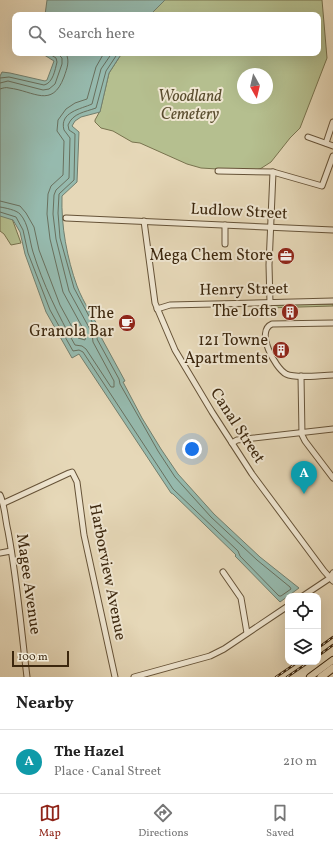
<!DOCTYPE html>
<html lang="en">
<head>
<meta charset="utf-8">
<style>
	body { margin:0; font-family:Vollkorn,serif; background:#f6f6f6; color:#222 }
	.controls { position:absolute; right:12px; bottom:12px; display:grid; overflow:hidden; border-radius:8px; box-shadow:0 4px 16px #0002 }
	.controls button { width:36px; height:36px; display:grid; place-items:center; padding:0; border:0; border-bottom:1px solid #e0e0e0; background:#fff; color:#222; font:20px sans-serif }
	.compass { position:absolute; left:237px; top:68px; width:36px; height:36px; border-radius:50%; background:#fff; box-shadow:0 4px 16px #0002; rotate:172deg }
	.scale { position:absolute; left:12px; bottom:10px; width:57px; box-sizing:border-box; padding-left:4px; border:2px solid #3c270e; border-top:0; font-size:11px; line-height:14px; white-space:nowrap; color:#3c270e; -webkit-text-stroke:3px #efe6d1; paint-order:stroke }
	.you { position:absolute; left:192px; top:449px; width:14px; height:14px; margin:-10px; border:3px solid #fff; border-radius:50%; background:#1a73e8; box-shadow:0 0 0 6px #1a73e833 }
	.badge { display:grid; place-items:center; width:26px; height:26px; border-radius:50%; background:#8f2418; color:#fff; font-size:13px; font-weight:700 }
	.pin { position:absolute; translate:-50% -33px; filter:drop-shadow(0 1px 2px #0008) }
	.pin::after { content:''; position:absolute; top:21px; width:14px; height:12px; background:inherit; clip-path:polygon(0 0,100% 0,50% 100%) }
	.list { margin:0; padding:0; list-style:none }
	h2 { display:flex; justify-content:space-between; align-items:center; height:52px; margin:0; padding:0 16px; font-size:17px }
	h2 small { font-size:13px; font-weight:400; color:#767676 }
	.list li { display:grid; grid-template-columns:26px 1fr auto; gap:12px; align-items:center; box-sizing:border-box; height:64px; padding:0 16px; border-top:1px solid #e0e0e0 }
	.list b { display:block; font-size:15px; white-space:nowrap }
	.list p { margin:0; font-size:13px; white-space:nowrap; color:#767676 }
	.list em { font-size:13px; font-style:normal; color:#767676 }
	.icon { flex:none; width:22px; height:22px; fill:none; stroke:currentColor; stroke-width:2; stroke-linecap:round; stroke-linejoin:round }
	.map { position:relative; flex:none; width:333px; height:677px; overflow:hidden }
	.search { position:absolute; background:#fff; box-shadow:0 4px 16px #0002; left:12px; right:12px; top:12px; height:44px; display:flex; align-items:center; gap:10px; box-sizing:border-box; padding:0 14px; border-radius:8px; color:#767676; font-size:15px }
	.sheet { height:116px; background:#fff }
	nav { display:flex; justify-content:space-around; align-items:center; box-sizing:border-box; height:56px; border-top:1px solid #e0e0e0; background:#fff; font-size:11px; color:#767676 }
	nav a { display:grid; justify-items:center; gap:2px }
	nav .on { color:#8f2418 }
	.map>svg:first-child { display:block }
</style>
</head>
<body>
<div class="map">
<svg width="333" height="677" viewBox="0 0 333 677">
	<rect width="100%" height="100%" fill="#e6d8b8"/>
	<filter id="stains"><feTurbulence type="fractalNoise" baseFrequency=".005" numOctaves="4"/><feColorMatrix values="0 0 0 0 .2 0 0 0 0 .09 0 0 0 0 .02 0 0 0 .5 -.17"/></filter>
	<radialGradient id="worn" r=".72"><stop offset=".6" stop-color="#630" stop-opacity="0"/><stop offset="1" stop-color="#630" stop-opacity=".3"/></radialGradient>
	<g fill="#b5bf8f" stroke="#78734e" fill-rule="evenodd">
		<path d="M 165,0 L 322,0 L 327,58 L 300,128 L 290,138 L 271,162 L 260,169 L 250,171 L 201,168 L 187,164 L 140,143 L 132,142 L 113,131 L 101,128 L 95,122 L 95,120 L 100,111 L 109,73 L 122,53 L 318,53 L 318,15 L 150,15 ZM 243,74 L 267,74 L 267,98 L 243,98 Z"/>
		<path d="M 0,186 L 21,243 L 11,245 L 4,234 L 0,231 Z"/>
		<path d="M 333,304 L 333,306 L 267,308 L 266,305 Z"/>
	</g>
	<g fill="#96baae" stroke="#727f6e">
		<path d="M 47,0 L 165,0 L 150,15 L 45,15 Z"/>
		<path d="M 41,53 L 122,53 L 109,73 L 100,112 L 81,117 L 75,121 L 72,126 L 79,132 L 77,182 L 62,196 C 61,226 67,258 77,286 C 83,302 95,320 103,335 L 101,337 L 125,381 L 123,382 L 142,418 L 161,449 L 178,474 L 214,514 L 260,557 L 299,588 L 280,602 L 235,556 L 236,555 L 173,494 L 171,493 L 79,354 L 72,358 L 46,312 L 25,254 L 20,232 L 13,220 L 0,216 L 0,76 L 2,72 L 10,73 L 45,81 L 47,80 L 54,61 Z"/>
	</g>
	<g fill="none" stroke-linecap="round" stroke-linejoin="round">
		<g stroke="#69705e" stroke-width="1">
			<path d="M 0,78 L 9,77 L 44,85 C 53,83 55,70 57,62 L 56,58 L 48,53"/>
			<path d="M 0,83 L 8,81 L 43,90 L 49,89 L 55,84 L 62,64 L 62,58 L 57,53"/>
			<path d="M 0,89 C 3,88 6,87 9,88 C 34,91 52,109 64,77 C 67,68 70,62 66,53"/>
			<path d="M 0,201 L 20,206 L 26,213 L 34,227 L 39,250 L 60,305 L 78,338 L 85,340 L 86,334 L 63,292 L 50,239 L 47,214 L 48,194 L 51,186 L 63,175 L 64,141 L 57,131 L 58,120 L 66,109 L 75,103 L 87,99 L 96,67 L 104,53"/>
			<path d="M 0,207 C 6,208 16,210 20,214 C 29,224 29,239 33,252 C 43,284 58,315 75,345 L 82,346 L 86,349 L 111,387 L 114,387 L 114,381 L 93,342 L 92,333 L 69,291 L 56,239 L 53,214 L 54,195 L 56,190 L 69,178 L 70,138 L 64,130 C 59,112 81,109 92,104 L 101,69 L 112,53"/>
			<path d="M 0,212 L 16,217 L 23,230 L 28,253 L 50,310 L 73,351 L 79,350 L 83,352 L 173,489 L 238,551 L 240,556 L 279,596 L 281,596 L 291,589 L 290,587 L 257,560 L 211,517 L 175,477 L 158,451 L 120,384 L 119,379 L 97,339 L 98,333 L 74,288 L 60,238 L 58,213 L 59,194 L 74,180 L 75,134 L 69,130 L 68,125 C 73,113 85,112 96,108 L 106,71 L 118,53"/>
		</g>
		<defs>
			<g id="minor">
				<path d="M 308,137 L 333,146"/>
				<path d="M 326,143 L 333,122"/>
				<path d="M 218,171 L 273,172 L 322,186 L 333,156"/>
				<path d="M 66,218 L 333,230"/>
				<path d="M 144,221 L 155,303 L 175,350 L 212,412 L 252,474 L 324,571 L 333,581"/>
				<path d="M 225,225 L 225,244"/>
				<path d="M 270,303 L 269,265 L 273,172"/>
				<path d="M 157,309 L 170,305 L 333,301"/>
				<path d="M 333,323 L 272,324 C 255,331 275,368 286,374 C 297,379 321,375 333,375"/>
				<path d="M 301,376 L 302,435 L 305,441 L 333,478"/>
				<path d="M 232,443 L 237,440 L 333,429"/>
				<path d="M 0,495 C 5,506 5,519 8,531 C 17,579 21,628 27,677"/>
				<path d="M 4,503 L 69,473 L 72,472 L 77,482 L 84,535 L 115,677"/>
				<path d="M 0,553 L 11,551"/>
				<path d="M 223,572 L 241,598 L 247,633"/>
				<path d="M 303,596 L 330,578 L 333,573"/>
				<path d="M 134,677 L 210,656 L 224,649 L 288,606"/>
			</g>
			<path id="major" d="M 310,677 L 333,660"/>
			<path id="highway" d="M 321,677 L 333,668"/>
		</defs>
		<use href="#minor" stroke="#665338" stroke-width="7"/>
		<use href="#major" stroke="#3c270e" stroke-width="8"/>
		<use href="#highway" stroke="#3c270e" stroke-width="9"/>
		<use href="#minor" stroke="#efe6d1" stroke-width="5"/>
		<use href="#major" stroke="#e6d8b8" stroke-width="6"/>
		<use href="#highway" stroke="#e6d8b8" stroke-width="7"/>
		<defs>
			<g id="rail">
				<path d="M 318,648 L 333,637"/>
				<path d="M 318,656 L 333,645"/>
				<path d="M 276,677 L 298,662"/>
				<path d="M 287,677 L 309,662"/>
			</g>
		</defs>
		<use href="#rail" stroke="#3c270e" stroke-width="2.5"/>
		<use href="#rail" stroke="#efe6d1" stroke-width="1" stroke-dasharray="3" stroke-linecap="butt"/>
	</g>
	<defs>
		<symbol id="office-disc" viewBox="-11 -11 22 22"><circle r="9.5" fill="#8f2418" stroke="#efe6d1"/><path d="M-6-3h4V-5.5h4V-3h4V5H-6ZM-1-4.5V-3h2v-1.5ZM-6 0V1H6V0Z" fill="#fff"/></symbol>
		<symbol id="building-disc" viewBox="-11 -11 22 22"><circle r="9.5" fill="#8f2418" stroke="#efe6d1"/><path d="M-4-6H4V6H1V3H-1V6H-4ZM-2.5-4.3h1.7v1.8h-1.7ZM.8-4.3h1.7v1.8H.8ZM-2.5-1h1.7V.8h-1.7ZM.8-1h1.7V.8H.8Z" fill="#fff"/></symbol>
		<symbol id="cafe-disc" viewBox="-11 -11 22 22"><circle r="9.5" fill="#8f2418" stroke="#efe6d1"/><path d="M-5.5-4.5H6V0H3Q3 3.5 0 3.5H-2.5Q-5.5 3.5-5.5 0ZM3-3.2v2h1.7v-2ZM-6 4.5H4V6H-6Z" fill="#fff"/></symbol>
	</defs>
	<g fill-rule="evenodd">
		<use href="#office-disc" x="276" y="246" width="20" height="20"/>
		<use href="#building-disc" x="280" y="302" width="20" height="20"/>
		<use href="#cafe-disc" x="117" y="313" width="20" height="20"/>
		<use href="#building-disc" x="271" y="340" width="20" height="20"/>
	</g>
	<g text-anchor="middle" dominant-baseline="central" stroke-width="4" stroke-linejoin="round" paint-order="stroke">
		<g font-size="16" font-style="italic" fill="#5a4d2e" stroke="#efe6d1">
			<text x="190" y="97">Woodland<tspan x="190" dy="18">Cemetery</tspan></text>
		</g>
		<g font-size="16" fill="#3c270e" stroke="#efe6d1">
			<text transform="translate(239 212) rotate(3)">Ludlow Street</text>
			<text transform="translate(244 290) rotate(-1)">Henry Street</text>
			<text transform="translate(237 426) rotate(57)">Canal Street</text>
			<text transform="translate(107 572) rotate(79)">Harborview Avenue</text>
			<text transform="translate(28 584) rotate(82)">Magee Avenue</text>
		</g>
		<g font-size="16" fill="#3c270e" stroke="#efe6d1" text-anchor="end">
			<text x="273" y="256">Mega Chem Store</text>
			<text x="277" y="312">The Lofts</text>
			<text x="114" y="314">The<tspan x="114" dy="18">Granola Bar</tspan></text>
			<text x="268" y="341">121 Towne<tspan x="268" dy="18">Apartments</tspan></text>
		</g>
	</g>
	<rect width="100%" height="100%" filter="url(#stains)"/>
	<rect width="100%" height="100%" fill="url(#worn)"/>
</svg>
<div class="controls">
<button><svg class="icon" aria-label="locate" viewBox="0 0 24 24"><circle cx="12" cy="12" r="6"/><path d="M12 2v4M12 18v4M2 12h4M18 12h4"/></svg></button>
<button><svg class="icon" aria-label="layers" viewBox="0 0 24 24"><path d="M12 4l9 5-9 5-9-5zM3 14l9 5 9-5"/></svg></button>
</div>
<svg class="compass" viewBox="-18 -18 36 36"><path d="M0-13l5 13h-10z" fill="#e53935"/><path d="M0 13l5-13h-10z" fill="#767676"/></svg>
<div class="scale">100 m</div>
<div class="you"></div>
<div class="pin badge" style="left:304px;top:494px;background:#0f9aa8">A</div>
<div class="search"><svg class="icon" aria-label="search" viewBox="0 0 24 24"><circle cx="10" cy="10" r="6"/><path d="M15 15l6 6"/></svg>Search here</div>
</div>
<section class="sheet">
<h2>Nearby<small></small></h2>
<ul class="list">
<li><span class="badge" style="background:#0f9aa8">A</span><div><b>The Hazel</b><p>Place · Canal Street</p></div><em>210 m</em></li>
</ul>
</section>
<nav>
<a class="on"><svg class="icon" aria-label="map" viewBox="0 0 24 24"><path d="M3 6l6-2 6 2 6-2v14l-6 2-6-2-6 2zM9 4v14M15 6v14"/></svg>Map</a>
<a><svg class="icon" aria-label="directions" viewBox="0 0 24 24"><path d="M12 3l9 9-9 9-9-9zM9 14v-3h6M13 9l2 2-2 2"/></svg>Directions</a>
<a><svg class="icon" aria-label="saved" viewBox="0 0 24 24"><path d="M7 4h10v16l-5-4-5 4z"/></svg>Saved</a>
</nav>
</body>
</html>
